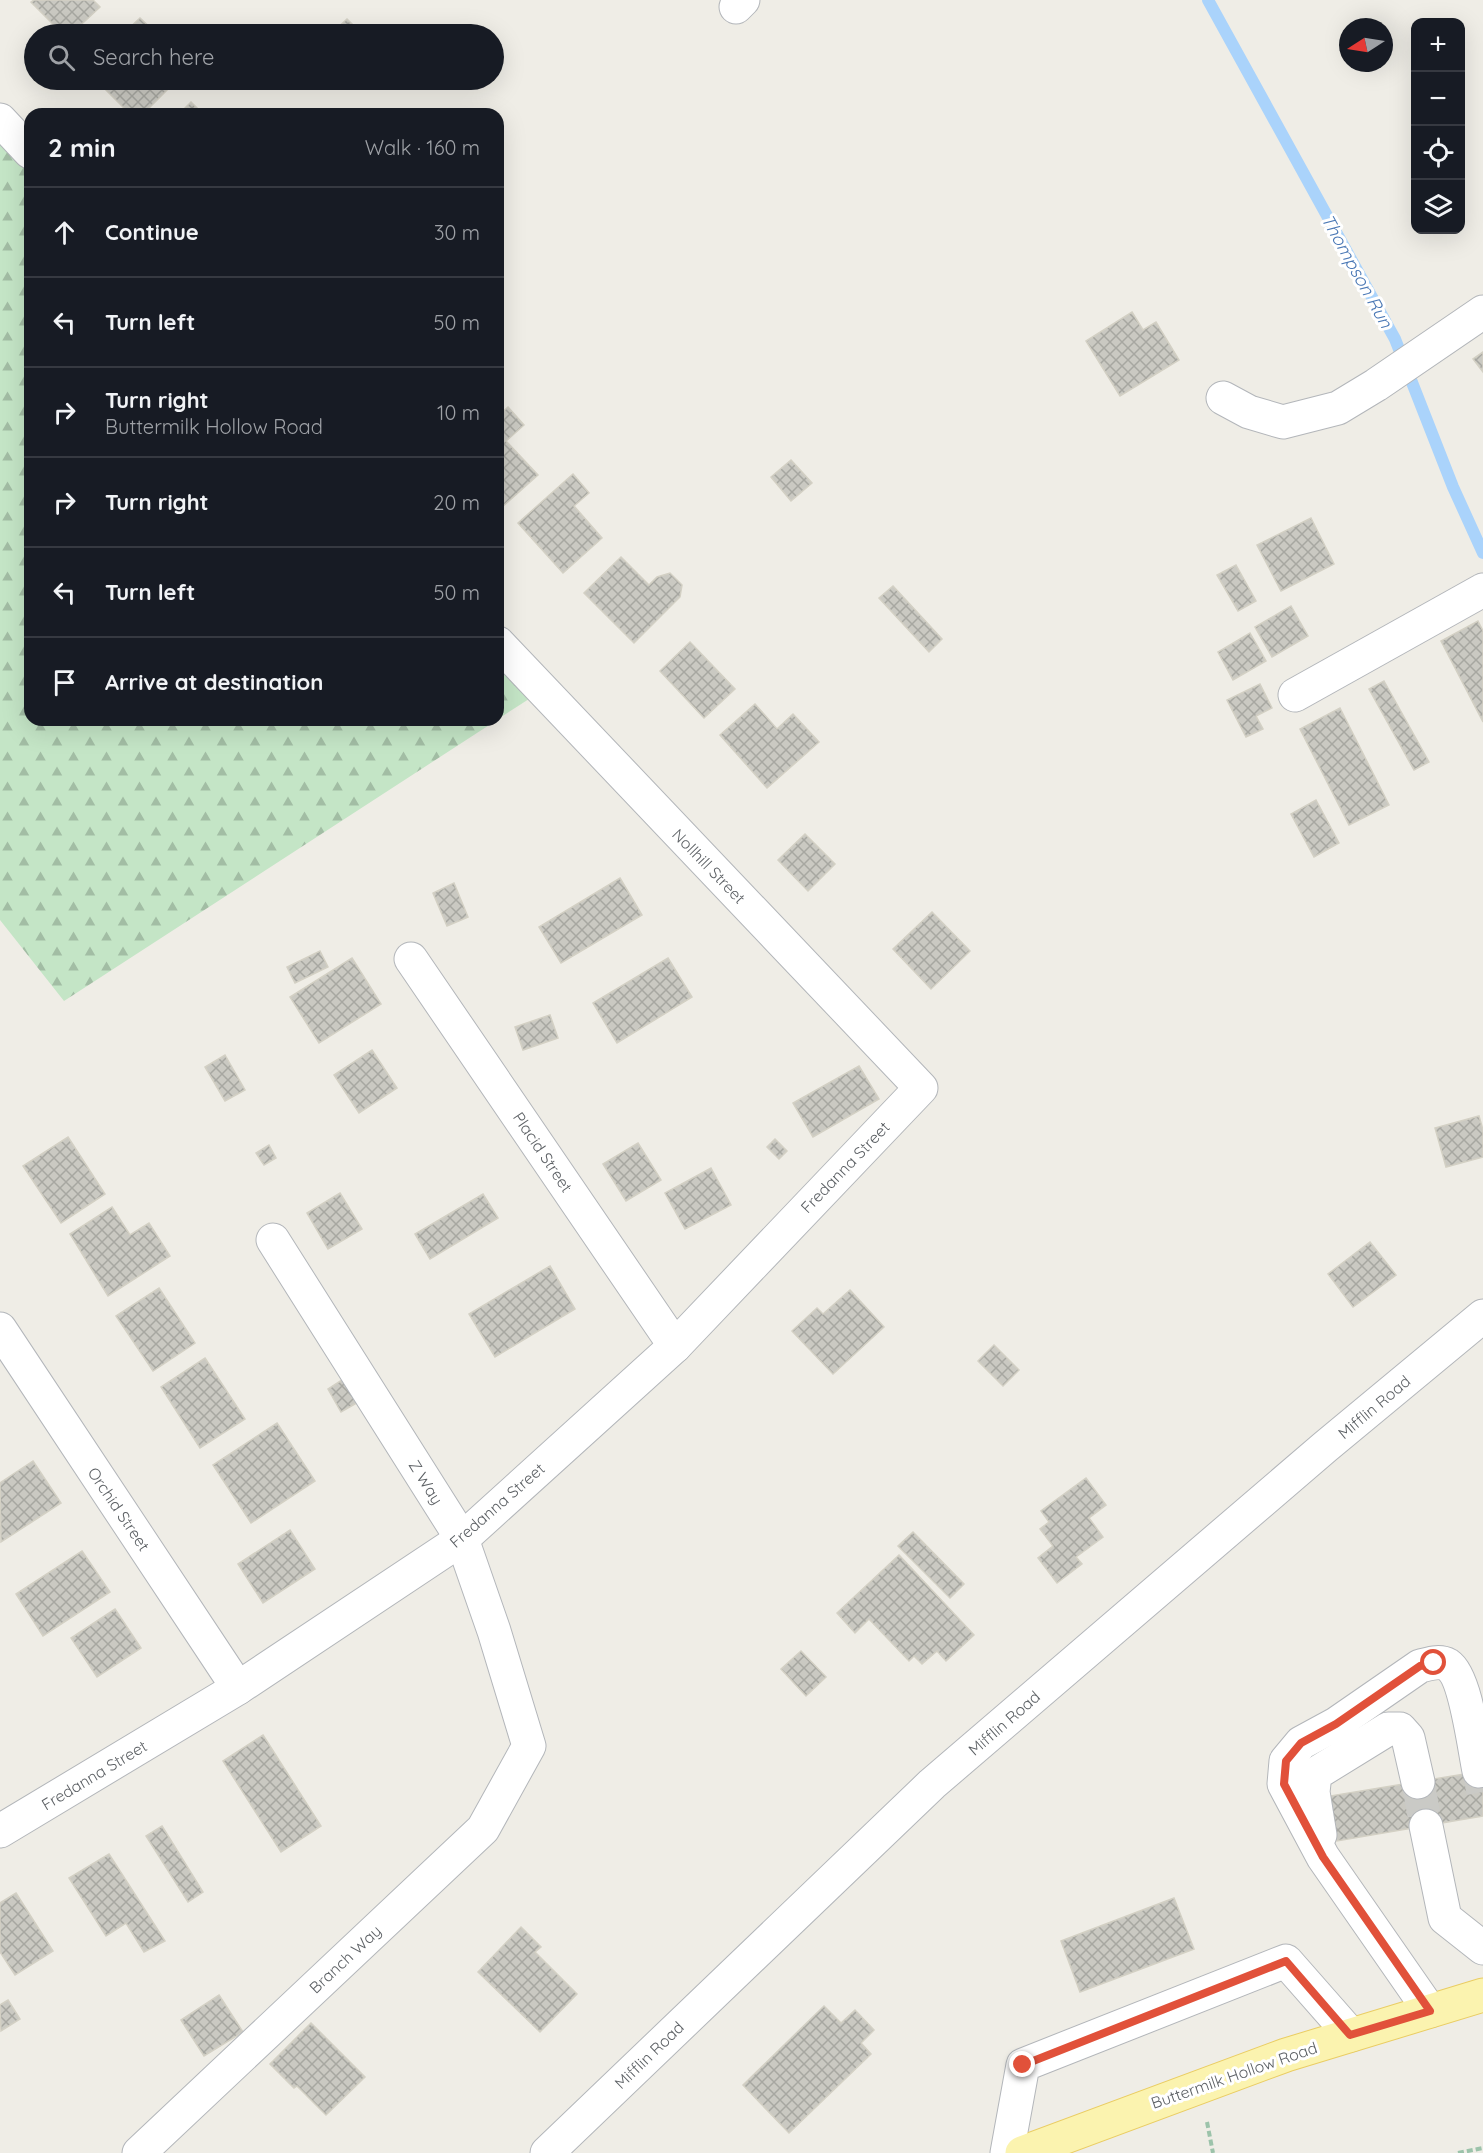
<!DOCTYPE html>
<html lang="en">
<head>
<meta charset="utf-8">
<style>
	body { margin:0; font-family:Quicksand,sans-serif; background:#242831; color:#f1f3f6 }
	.controls { position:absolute; right:18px; top:18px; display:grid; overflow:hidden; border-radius:12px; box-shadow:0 6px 24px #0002 }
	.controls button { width:54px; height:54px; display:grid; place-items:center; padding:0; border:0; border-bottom:2px solid #363941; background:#171b24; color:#f1f3f6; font:30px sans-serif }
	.compass { position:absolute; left:1339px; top:18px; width:54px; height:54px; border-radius:50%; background:#171b24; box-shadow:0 6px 24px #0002; rotate:258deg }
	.stop { position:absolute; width:18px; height:18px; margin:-14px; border:4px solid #e1513a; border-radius:50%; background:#fff }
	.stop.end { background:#e1513a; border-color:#fff; box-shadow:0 2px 6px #0008 }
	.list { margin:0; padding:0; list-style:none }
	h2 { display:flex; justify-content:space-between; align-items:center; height:78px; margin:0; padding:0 24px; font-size:26px }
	h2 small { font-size:20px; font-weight:400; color:#9ea1a6 }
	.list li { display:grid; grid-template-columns:39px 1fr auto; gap:18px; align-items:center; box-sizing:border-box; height:90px; padding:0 24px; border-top:2px solid #363941 }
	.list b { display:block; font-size:22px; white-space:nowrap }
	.list p { margin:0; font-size:20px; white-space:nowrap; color:#9ea1a6 }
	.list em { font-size:20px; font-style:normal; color:#9ea1a6 }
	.icon { flex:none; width:33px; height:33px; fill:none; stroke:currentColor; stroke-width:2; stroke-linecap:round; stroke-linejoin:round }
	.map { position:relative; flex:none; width:1483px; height:2153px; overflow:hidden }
	.search { position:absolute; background:#171b24; box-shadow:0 6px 24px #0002; left:24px; top:24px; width:480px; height:66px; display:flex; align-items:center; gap:15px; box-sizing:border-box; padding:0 21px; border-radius:33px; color:#9ea1a6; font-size:22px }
	.panel { position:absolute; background:#171b24; box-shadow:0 6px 24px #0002; left:24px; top:108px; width:480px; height:618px; border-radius:18px }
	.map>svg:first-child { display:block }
</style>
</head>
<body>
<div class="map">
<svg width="1483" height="2153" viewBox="0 0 1483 2153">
	<defs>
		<pattern id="forest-firs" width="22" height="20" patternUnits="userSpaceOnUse" patternTransform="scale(1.5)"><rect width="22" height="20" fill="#c4e5c6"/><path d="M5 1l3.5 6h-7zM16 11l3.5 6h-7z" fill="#a2bda4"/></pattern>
		<pattern id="building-cross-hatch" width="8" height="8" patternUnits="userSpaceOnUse" patternTransform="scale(1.5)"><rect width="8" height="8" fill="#cac9c2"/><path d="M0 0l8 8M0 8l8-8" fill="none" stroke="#a7a7a1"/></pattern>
	</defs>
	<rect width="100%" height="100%" fill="#efede6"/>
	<g fill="url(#forest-firs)">
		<path d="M 0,142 L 30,172 L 30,720 L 497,720 L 64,1001 L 0,920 Z"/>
		<path d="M 498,645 L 543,690 L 498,719 Z"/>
	</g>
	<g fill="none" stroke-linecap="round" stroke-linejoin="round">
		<path stroke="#aad3fb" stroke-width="12" d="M 1208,0 L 1395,339 L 1453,487 L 1483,553"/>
	</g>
	<g fill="url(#building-cross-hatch)" stroke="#d3d0c4" stroke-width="1.5">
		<path d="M 34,0 L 93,0 L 100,7 L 71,34 L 63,34 L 31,2 Z"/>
		<path d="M 140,18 L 157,34 L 123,34 Z"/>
		<path d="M 347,19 L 359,31 L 355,34 L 334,34 L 332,33 Z"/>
		<path d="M 96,80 L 177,80 L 143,114 L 130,114 Z"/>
		<path d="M 191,102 L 203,114 L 179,114 Z"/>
		<path d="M 1132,312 L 1143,330 L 1156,322 L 1179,360 L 1120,396 L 1086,341 Z"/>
		<path d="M 1483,352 L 1483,372 L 1473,359 Z"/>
		<path d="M 508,407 L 524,425 L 506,441 L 538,475 L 502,507 L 498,502 L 498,416 Z"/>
		<path d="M 791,460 L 812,483 L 791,501 L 771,477 Z"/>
		<path d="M 573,474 L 589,493 L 574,506 L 602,538 L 563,573 L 518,523 Z"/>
		<path d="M 1311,518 L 1334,564 L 1281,591 L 1257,545 Z"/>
		<path d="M 621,557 L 649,585 L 657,577 L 670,573 L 682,585 L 680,597 L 634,643 L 584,593 Z"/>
		<path d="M 1236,565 L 1256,601 L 1238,611 L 1217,575 Z"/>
		<path d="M 893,586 L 942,639 L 929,652 L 879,598 Z"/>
		<path d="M 1291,606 L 1308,636 L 1272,657 L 1255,627 Z"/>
		<path d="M 1478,621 L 1483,631 L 1483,722 L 1441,641 Z"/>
		<path d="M 1250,633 L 1266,661 L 1233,680 L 1218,652 Z"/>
		<path d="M 690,642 L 735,689 L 704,718 L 660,671 Z"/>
		<path d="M 1384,681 L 1429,762 L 1414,770 L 1369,689 Z"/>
		<path d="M 1260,684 L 1272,708 L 1256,716 L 1263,729 L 1246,737 L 1227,700 Z"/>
		<path d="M 755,704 L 777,729 L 793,714 L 819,742 L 767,788 L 720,735 Z"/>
		<path d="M 1340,708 L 1389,805 L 1349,825 L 1300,729 Z"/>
		<path d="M 1316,800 L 1339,843 L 1314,857 L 1291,814 Z"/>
		<path d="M 805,834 L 835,864 L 808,891 L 778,860 Z"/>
		<path d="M 620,878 L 642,915 L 561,963 L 539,927 Z"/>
		<path d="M 454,883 L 468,917 L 447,926 L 433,893 Z"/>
		<path d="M 932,912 L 970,951 L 931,989 L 893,949 Z"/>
		<path d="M 320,951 L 328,967 L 295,983 L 287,967 Z"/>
		<path d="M 352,958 L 381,1004 L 319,1043 L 290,997 Z"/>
		<path d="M 668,958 L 692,997 L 617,1043 L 593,1003 Z"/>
		<path d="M 550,1015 L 558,1038 L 523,1050 L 515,1027 Z"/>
		<path d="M 372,1050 L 397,1088 L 359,1113 L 334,1075 Z"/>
		<path d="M 225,1055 L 245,1090 L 225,1101 L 205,1067 Z"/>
		<path d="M 859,1066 L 879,1099 L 813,1137 L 793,1103 Z"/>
		<path d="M 1479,1116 L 1483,1130 L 1483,1157 L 1446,1167 L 1435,1128 Z"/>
		<path d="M 68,1137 L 105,1194 L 61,1223 L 23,1166 Z"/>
		<path d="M 775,1139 L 787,1151 L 779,1159 L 767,1147 Z"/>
		<path d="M 638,1143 L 661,1180 L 626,1201 L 603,1164 Z"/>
		<path d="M 269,1145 L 276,1158 L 264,1165 L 256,1153 Z"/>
		<path d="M 711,1168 L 731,1205 L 685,1229 L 665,1193 Z"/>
		<path d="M 340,1193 L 362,1229 L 328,1249 L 307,1213 Z"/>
		<path d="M 483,1194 L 498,1218 L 430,1259 L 415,1234 Z"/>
		<path d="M 112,1207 L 130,1235 L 149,1223 L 170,1256 L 108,1296 L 70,1234 Z"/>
		<path d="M 1370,1242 L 1396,1275 L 1353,1307 L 1328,1274 Z"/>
		<path d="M 550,1266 L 575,1309 L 495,1357 L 469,1314 Z"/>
		<path d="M 159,1288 L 195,1343 L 153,1371 L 116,1316 Z"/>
		<path d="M 850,1290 L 884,1327 L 833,1374 L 792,1331 L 817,1308 L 823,1314 Z"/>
		<path d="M 994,1345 L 1019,1370 L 1003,1386 L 978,1361 Z"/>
		<path d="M 205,1358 L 245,1419 L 200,1448 L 161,1387 Z"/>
		<path d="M 348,1376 L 362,1400 L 341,1412 L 328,1389 Z"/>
		<path d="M 277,1423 L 315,1481 L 251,1523 L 213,1465 Z"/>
		<path d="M 33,1461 L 61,1503 L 1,1542 L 0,1483 Z"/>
		<path d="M 1086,1478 L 1106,1505 L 1089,1518 L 1103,1537 L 1076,1557 L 1082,1564 L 1057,1583 L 1038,1558 L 1053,1546 L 1040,1529 L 1049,1522 L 1041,1511 Z"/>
		<path d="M 290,1530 L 315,1569 L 263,1603 L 238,1564 Z"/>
		<path d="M 913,1532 L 964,1584 L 950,1598 L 898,1546 Z"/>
		<path d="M 82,1551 L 110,1592 L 43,1636 L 16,1594 Z"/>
		<path d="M 899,1555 L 974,1635 L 946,1661 L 937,1651 L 922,1664 L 914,1656 L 909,1661 L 869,1619 L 855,1633 L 837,1613 Z"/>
		<path d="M 115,1609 L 141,1648 L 97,1677 L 71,1638 Z"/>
		<path d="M 801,1651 L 826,1677 L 806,1696 L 781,1669 Z"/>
		<path d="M 263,1735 L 321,1826 L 281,1852 L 223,1761 Z"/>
		<path d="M 1483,1771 L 1483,1816 L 1337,1841 L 1330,1796 Z"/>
		<path d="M 162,1826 L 203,1892 L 188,1902 L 146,1836 Z"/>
		<path d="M 109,1854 L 165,1941 L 144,1952 L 126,1923 L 106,1936 L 69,1878 Z"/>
		<path d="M 16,1893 L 53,1951 L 15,1975 L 0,1952 L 0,1903 Z"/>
		<path d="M 1174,1898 L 1194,1949 L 1080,1992 L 1061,1941 Z"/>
		<path d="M 521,1927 L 541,1947 L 535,1952 L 577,1994 L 540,2032 L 478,1972 Z"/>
		<path d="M 219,1995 L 243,2032 L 204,2056 L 181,2020 Z"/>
		<path d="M 8,2000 L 20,2019 L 1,2031 L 0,2005 Z"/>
		<path d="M 824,2006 L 841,2023 L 855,2010 L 874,2030 L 861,2043 L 871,2054 L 789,2133 L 743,2085 Z"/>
		<path d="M 311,2023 L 365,2077 L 326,2115 L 297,2086 L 294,2088 L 270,2064 Z"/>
	</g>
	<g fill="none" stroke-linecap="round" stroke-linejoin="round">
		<g stroke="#cacac6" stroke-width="33" stroke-dasharray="33 16" stroke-linecap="butt">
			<path d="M 1479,1771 L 1483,1792"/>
			<path d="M 1418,1782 L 1426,1826"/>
		</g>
		<defs>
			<g id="minor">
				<path d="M 736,7 L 743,0"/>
				<path d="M 0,120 L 30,152"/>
				<path d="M 1223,398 L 1249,412 L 1283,422 L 1338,408 L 1376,385 L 1483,312"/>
				<path d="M 1295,695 L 1483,590"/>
				<path d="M 411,959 L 675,1346"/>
				<path d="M 0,1329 L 238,1688"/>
				<path d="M 1426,1826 L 1445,1918 L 1483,1948"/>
				<path d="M 0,1831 L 238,1688 L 462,1539 L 675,1346 L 921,1088 L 498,643"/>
				<path d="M 1320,1835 L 1313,1792 L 1315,1774 L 1388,1729 L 1400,1729 L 1408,1738 L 1418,1782"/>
				<path d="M 1430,2011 L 1323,1857 L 1284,1784 L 1286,1761 L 1301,1743 L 1336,1724 L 1420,1666 C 1429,1664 1439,1660 1448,1665 C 1466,1677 1474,1748 1479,1771"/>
				<path d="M 139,2153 L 483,1829 L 529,1746 L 494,1631 L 462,1539 L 273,1240"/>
				<path d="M 547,2153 L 932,1784 L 1325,1447 L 1483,1316"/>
				<path d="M 1007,2153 L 1023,2065 L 1286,1961 L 1351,2035"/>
			</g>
			<path id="major" d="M 1022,2153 L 1286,2055 L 1483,1995"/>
		</defs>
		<use href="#minor" stroke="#b3b6ba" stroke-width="35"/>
		<use href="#major" stroke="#eacd63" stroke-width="35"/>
		<g stroke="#9cc3aa" stroke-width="4" stroke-dasharray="6 3" stroke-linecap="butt">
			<path d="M 1207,2122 L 1213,2153"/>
			<path d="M 1458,2153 L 1483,2148"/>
		</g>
		<use href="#minor" stroke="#fff" stroke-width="33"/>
		<use href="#major" stroke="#fbf3af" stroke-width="33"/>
	</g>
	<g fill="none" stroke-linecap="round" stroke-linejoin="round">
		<path stroke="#e1513a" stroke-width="8" d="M 1023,2065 L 1286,1961 L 1350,2035 L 1430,2011 L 1323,1857 L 1284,1784 L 1286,1761 L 1301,1743 L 1336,1724 L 1420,1666 L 1434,1663"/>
	</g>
	<g text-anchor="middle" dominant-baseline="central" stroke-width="6" stroke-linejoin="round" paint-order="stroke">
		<g font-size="16" fill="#5d6165" stroke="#fff">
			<text transform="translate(709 866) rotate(46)">Nollhill Street</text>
			<text transform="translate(543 1152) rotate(56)">Placid Street</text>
			<text transform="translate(845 1167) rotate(-46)">Fredanna Street</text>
			<text transform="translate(1374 1407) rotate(-40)">Mifflin Road</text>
			<text transform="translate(426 1482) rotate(58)">Z Way</text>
			<text transform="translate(497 1505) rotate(-41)">Fredanna Street</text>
			<text transform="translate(119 1509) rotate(56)">Orchid Street</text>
			<text transform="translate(1004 1723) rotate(-41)">Mifflin Road</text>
			<text transform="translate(94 1775) rotate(-31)">Fredanna Street</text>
			<text transform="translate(345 1959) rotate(-43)">Branch Way</text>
			<text transform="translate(649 2055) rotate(-44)">Mifflin Road</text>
			<text transform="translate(1234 2075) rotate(-19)">Buttermilk Hollow Road</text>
		</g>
		<g font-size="18" font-style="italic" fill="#4a78b5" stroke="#fff">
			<text transform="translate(1357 271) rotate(61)">Thompson Run</text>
		</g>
	</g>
</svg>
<div class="controls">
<button>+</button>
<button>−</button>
<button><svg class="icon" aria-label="locate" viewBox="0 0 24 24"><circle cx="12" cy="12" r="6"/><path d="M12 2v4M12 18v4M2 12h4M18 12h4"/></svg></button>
<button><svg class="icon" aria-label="layers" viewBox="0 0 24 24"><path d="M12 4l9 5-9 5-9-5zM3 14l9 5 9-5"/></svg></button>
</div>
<svg class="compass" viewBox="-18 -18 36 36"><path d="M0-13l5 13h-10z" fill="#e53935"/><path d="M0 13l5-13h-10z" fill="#9ea1a6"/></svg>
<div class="stop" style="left:1434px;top:1663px"></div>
<div class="stop end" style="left:1023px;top:2065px"></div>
<div class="search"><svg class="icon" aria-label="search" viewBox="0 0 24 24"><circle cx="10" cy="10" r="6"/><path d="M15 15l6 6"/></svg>Search here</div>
<section class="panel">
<h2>2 min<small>Walk · 160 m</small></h2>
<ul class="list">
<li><svg class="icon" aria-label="ahead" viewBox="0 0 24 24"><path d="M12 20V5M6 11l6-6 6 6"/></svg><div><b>Continue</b></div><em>30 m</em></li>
<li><svg class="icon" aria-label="left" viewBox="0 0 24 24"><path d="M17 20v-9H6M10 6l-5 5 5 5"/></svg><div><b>Turn left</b></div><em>50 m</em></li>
<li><svg class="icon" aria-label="right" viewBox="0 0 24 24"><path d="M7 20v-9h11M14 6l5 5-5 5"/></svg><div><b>Turn right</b><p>Buttermilk Hollow Road</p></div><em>10 m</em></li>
<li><svg class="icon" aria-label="right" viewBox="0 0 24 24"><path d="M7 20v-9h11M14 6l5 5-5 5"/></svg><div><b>Turn right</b></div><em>20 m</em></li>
<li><svg class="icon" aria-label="left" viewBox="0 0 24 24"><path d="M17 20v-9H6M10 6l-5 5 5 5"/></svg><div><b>Turn left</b></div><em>50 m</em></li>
<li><svg class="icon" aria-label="arrive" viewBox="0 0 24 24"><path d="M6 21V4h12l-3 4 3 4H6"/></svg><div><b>Arrive at destination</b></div></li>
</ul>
</section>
</div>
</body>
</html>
